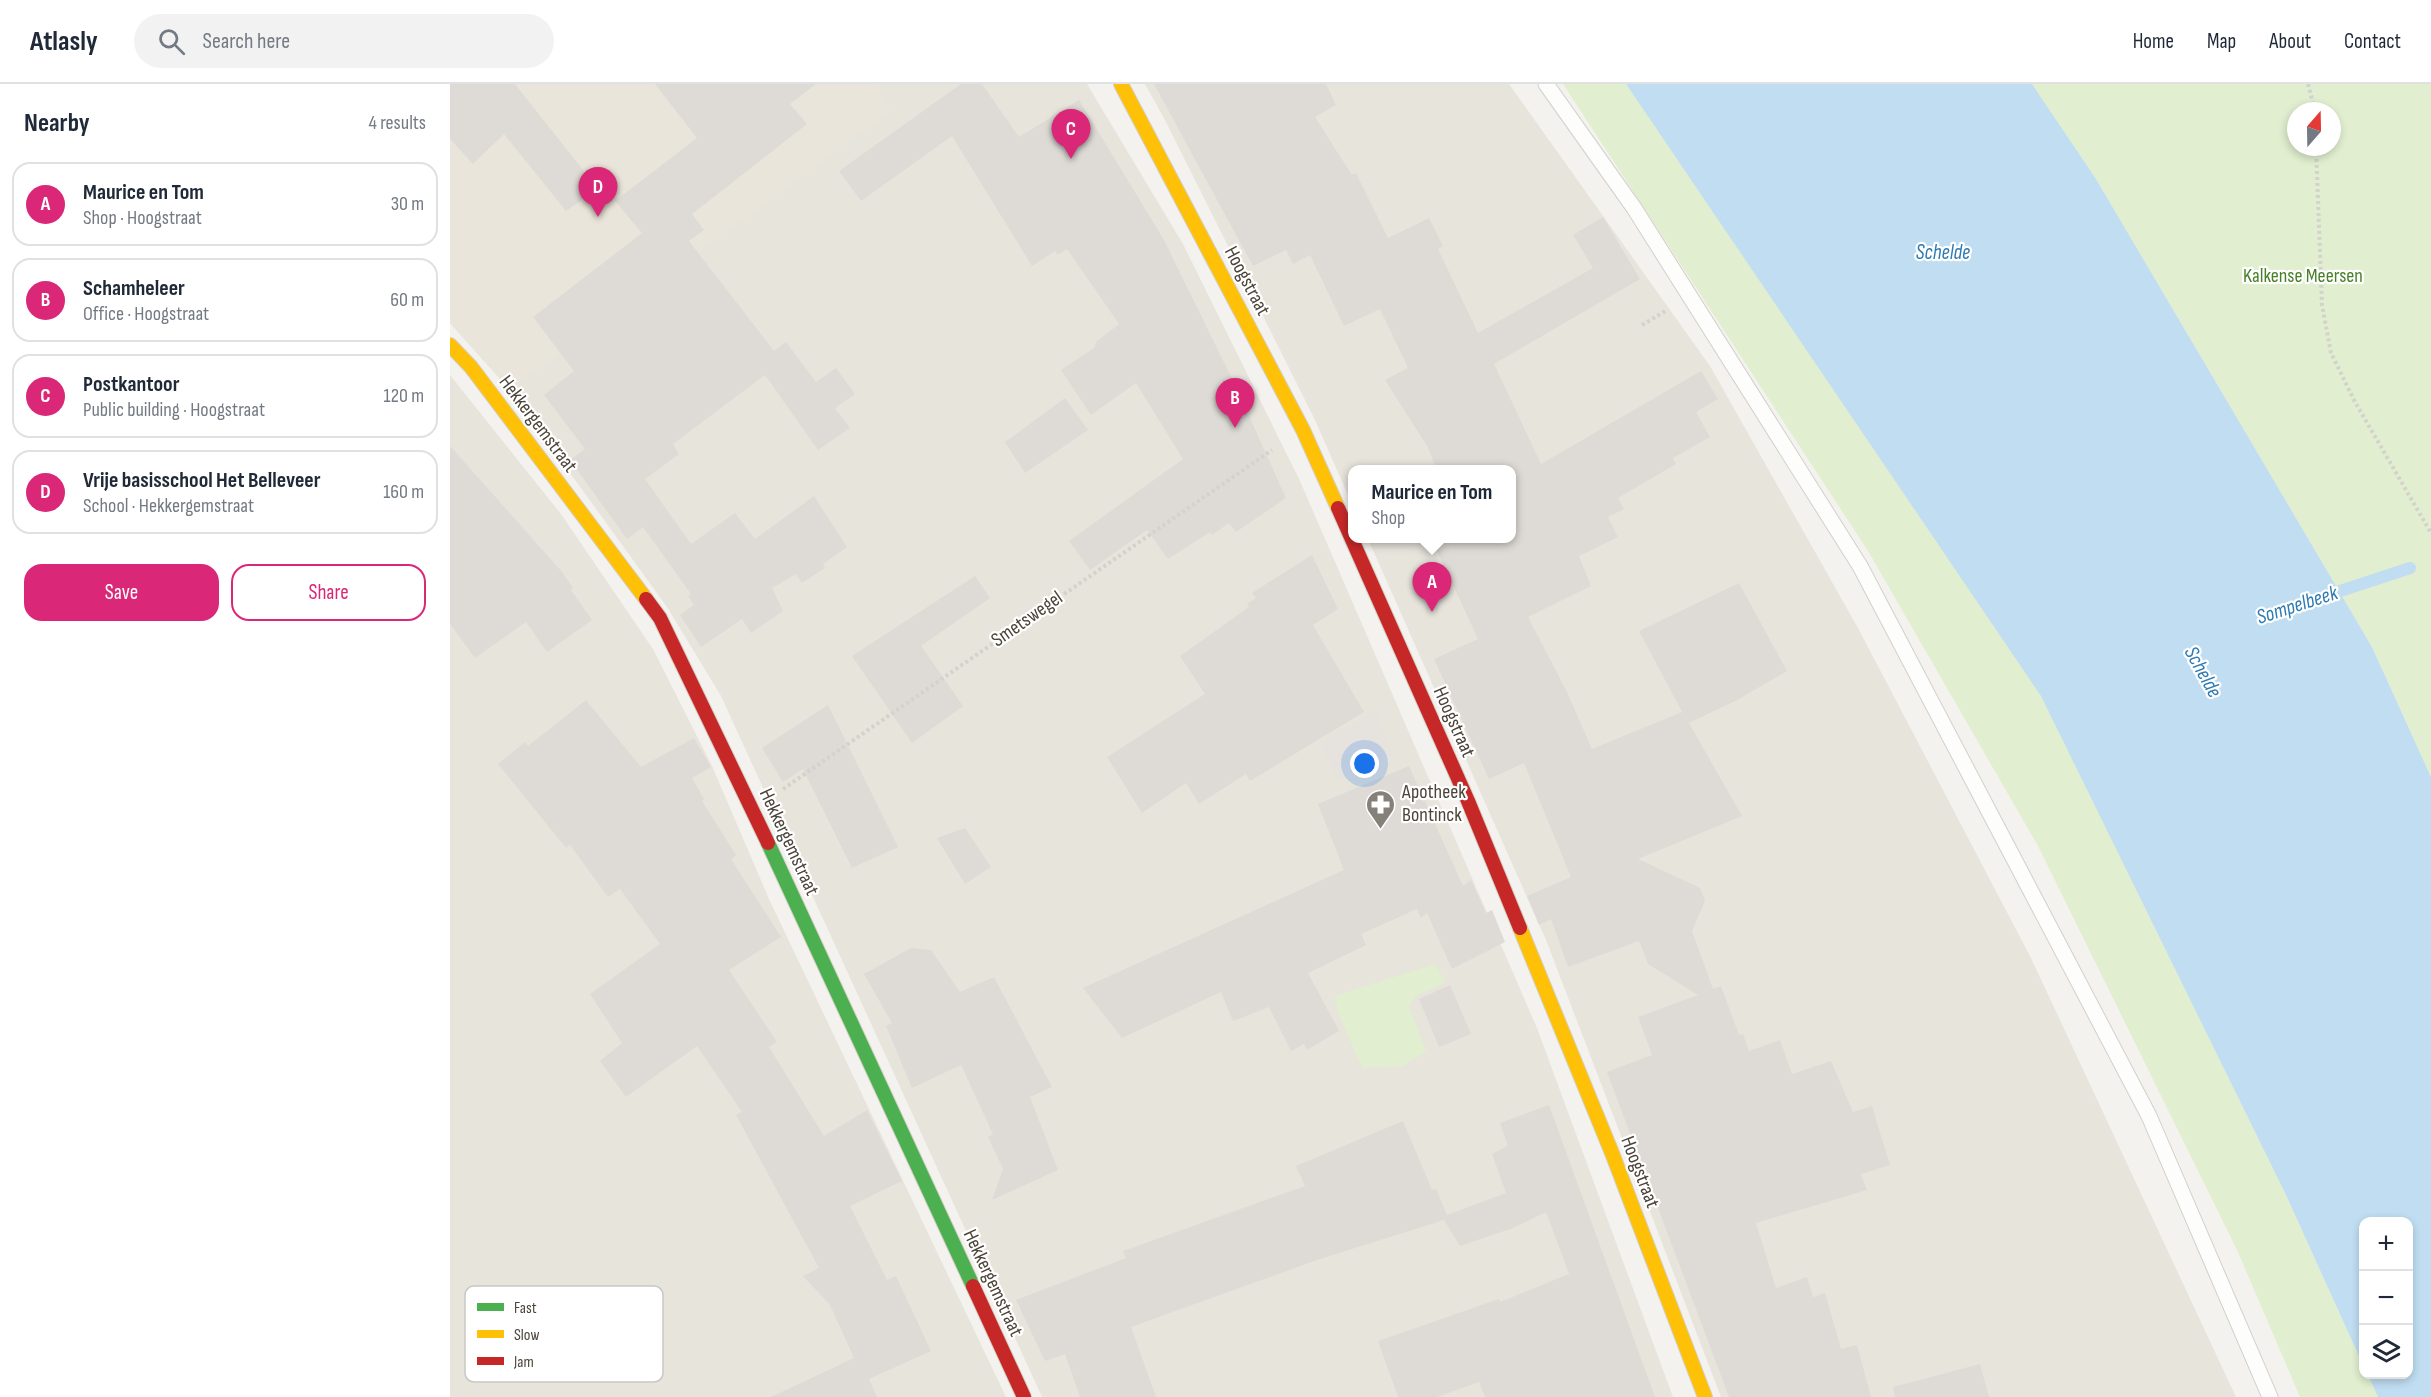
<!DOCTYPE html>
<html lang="en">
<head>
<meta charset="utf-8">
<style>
	body { margin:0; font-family:"Sofia Sans Condensed",sans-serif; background:#f2f2f3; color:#1f2937 }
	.controls { position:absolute; right:18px; bottom:18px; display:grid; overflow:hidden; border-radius:12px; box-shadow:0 3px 9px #0003 }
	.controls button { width:54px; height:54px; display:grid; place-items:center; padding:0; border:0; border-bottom:2px solid #e0e1e3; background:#fff; color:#1f2937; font:30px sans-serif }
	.compass { position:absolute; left:1837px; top:18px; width:54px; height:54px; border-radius:50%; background:#fff; box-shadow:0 3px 9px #0003; rotate:20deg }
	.you { position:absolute; left:915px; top:680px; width:21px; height:21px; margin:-15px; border:4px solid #fff; border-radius:50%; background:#1a73e8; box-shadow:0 0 0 9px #1a73e833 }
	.badge { display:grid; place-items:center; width:39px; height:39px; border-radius:50%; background:#db2777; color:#fff; font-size:20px; font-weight:700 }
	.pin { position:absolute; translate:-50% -50px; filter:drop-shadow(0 2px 3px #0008) }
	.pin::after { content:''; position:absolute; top:32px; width:21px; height:18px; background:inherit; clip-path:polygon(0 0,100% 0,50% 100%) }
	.popup { position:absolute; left:898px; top:381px; width:168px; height:78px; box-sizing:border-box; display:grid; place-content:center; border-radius:12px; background:#fff; filter:drop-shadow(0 2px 4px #0005); font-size:20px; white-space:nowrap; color:#747a83 }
	.popup b { font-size:22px; color:#1f2937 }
	.popup::after { content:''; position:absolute; left:50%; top:100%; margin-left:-12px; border:12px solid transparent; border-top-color:#fff }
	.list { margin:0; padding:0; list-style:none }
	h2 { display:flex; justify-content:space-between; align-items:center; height:78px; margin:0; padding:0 24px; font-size:26px }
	h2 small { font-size:20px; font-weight:400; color:#747a83 }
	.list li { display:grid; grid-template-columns:39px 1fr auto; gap:18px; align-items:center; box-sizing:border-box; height:84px; margin:0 12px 12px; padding:0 12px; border:2px solid #e0e1e3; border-radius:18px }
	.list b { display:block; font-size:22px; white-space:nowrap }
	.list p { margin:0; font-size:20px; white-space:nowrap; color:#747a83 }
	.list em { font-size:20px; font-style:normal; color:#747a83 }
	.actions { display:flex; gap:12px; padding:18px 24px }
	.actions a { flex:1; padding:14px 0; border:2px solid #db2777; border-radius:18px; text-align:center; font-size:21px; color:#db2777 }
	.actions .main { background:#db2777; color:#fff }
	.icon { flex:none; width:33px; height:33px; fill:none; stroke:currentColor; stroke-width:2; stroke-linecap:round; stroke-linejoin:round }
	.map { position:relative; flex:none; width:1981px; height:1313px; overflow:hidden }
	header { display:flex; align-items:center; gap:36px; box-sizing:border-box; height:84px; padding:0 30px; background:#fff; border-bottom:2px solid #e0e1e3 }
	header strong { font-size:28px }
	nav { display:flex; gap:33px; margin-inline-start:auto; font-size:21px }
	.search { width:420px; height:54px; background:#f2f2f3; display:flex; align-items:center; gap:15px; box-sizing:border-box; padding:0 21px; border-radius:33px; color:#747a83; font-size:22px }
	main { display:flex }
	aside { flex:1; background:#fff }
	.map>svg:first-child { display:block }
</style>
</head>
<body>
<header>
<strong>Atlasly</strong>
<div class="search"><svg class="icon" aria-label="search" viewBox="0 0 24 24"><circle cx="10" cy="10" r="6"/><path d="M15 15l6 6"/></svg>Search here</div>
<nav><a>Home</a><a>Map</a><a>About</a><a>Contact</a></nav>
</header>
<main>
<aside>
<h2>Nearby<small>4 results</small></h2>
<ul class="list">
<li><span class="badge">A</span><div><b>Maurice en Tom</b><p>Shop · Hoogstraat</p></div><em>30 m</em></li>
<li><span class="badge">B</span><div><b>Schamheleer</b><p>Office · Hoogstraat</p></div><em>60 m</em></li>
<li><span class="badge">C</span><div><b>Postkantoor</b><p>Public building · Hoogstraat</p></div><em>120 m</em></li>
<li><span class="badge">D</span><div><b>Vrije basisschool Het Belleveer</b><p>School · Hekkergemstraat</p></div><em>160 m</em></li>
</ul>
<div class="actions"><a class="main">Save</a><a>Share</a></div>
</aside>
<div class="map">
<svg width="1981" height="1313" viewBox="0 0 1981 1313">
	<rect width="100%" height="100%" fill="#f4f2ee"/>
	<g fill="#e7e4dc">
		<path d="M 0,0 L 637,0 L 733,160 L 850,397 L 1087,944 L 1223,1313 L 592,1313 L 271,612 L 217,523 L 60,306 L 0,239 Z"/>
		<path d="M 695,0 L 1059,0 L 1260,282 L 1408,544 L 1581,874 L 1786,1313 L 1271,1313 L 1096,856 L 918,455 L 1062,454 L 1062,386 L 902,386 L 902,420 L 865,336 L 716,38 Z"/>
		<path d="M 0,291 L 111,430 L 203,565 L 262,682 L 319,815 L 556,1313 L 0,1313 Z"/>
	</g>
	<path fill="#eae5da" d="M 0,0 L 424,0 L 441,27 L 60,306 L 0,239 Z"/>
	<g fill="#e1eecf" fill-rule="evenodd">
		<path d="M 1113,0 L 1176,0 L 1591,611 L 1836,1111 L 1913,1281 L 1914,1290 L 1918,1291 L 1928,1313 L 1850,1313 L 1787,1166 L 1588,762 L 1418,467 Z"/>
		<path d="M 1582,0 L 1981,0 L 1981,693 L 1922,563 L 1646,95 ZM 1846,27 L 1882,27 L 1882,63 L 1846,63 Z"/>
		<path d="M 985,880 L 996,898 L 966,912 L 959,923 L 976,967 L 953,982 L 912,984 L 888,928 L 885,912 Z"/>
	</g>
	<path fill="#e6e3df" d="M 926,627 L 943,672 L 888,696 L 870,659 Z"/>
	<path fill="#c0ddf1" d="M 1176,0 L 1582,0 L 1646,95 L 1922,563 L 1981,693 L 1981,1313 L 1928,1313 L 1918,1291 L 1958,1290 L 1958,1138 L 1914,1138 L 1913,1281 L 1836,1111 L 1591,612 Z"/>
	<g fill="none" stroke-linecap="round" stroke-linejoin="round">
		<path stroke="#c0ddf1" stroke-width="12" d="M 1875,512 L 1960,484"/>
	</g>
	<g fill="#dedbd6">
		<path d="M 0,0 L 65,0 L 148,105 L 116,127 L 54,50 L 23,80 L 0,55 Z"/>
		<path d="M 205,0 L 366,0 L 340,20 L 357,40 L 242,130 L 254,146 L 239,157 L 324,267 L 336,258 L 366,298 L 386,284 L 405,310 L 385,324 L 400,344 L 368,366 L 315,291 L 223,360 L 229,370 L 195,395 L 241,460 L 285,429 L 305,455 L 364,412 L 397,463 L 373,480 L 375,484 L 352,499 L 346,490 L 322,504 L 333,527 L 301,549 L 292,535 L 251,563 L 230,531 L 244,521 L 238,512 L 241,510 L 193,443 L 177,455 L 120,376 L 135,365 L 94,311 L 124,287 L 83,233 L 192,149 L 165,117 L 247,54 Z"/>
		<path d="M 511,0 L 532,0 L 569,53 L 629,16 L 714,156 L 785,301 L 836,414 L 786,448 L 779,439 L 762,451 L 760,448 L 718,475 L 697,446 L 640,486 L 619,457 L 733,375 L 686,299 L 641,331 L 611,286 L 644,264 L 647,257 L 669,240 L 617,165 L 608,171 L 605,167 L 582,182 L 502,52 L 411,117 L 389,87 Z"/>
		<path d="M 704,0 L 876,0 L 886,21 L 865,33 L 902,91 L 906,89 L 938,154 L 979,134 L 993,162 L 988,165 L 1028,249 L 1143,184 L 1123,151 L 1153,133 L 1190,195 L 1044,280 L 1091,380 L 1251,287 L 1268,315 L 1246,328 L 1260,353 L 1223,374 L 1226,380 L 1168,414 L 1174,425 L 1158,433 L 1168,453 L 1129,472 L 1141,502 L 1078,533 L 1117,608 L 1142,665 L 1232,628 L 1237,637 L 1189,547 L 1289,499 L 1337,587 L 1289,615 L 1239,639 L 1292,732 L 1188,775 L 1250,804 L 1255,817 L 1242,847 L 1263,905 L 1271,902 L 1289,951 L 1293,950 L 1299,967 L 1330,956 L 1342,990 L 1381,977 L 1403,1028 L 1422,1022 L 1440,1081 L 1411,1090 L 1417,1106 L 1306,1139 L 1326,1204 L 1357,1193 L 1363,1213 L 1375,1209 L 1391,1265 L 1407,1261 L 1421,1313 L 1279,1313 L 1157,988 L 1202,971 L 1188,933 L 1248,911 L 1198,880 L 1189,857 L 1118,883 L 1101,835 L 1089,841 L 1077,812 L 1121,793 L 1074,679 L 1039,695 L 984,575 L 1028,555 L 981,454 L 1062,454 L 1062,386 L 987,386 L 977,362 L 935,296 L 958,284 L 930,225 L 894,242 L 860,171 L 843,180 L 836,166 L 803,182 Z"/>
		<path d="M 615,314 L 638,346 L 575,389 L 555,358 Z"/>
		<path d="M 0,362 L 112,488 L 123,504 L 121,506 L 142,536 L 97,568 L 76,538 L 25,574 L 0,540 Z"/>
		<path d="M 862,471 L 888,525 L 863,541 L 914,628 L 800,697 L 796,690 L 749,720 L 736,699 L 692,729 L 657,673 L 755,610 L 730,572 L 799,523 L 797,520 L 806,514 L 802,509 Z"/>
		<path d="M 525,492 L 540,514 L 471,562 L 513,622 L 462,659 L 402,572 Z"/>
		<path d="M 136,616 L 191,683 L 244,654 L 261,683 L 242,694 L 254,715 L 252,717 L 286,771 L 281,775 L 331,853 L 279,886 L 327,958 L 319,963 L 374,1052 L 417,1026 L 452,1097 L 400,1122 L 437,1196 L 446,1192 L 481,1267 L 419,1295 L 427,1313 L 321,1313 L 404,1274 L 380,1221 L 353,1192 L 369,1184 L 286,1031 L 292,1028 L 247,962 L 176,1013 L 150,977 L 172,959 L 140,910 L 210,860 L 170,805 L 158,813 L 120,761 L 116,764 L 48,680 L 75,658 L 78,662 Z"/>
		<path d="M 378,621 L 448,763 L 402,784 L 353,685 L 333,698 L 312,664 Z"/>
		<path d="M 959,682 L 1013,802 L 1021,796 L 1036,829 L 1042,826 L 1055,858 L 1002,885 L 977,829 L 971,834 L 967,825 L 911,850 L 916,861 L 858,889 L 889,947 L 857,966 L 854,960 L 841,967 L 819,923 L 783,937 L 771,908 L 672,954 L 633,904 L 894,786 L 868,720 Z"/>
		<path d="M 515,744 L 541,783 L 515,800 L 487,754 Z"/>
		<path d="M 461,864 L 481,866 L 510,908 L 544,893 L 602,1003 L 580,1013 L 608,1086 L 542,1116 L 553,1085 L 538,1053 L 543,1050 L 511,981 L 462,1004 L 436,942 L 442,939 L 414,890 Z"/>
		<path d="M 1000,901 L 1021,950 L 989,963 L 969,915 Z"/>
		<path d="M 1099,1021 L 1205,1313 L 1035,1313 L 1029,1298 L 987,1313 L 948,1313 L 928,1257 L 1049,1215 L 1050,1218 L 1119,1190 L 1096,1128 L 1063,1144 L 1010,1162 L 994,1136 L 870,1175 L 681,1243 L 706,1313 L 630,1313 L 615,1270 L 595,1277 L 566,1216 L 676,1174 L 673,1167 L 855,1102 L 846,1082 L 953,1037 L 982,1106 L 986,1105 L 997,1131 L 1056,1109 L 1042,1070 L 1058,1062 L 1050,1039 Z"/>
		<path d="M 1530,1280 L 1539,1313 L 1445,1313 L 1443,1303 Z"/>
	</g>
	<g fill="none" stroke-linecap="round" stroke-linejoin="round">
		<defs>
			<path id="lane" d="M 1096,0 L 1184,124 L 1410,482 L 1699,1032 L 1820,1313"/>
			<path id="fast" d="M 318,759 L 523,1202"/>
			<g id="slow">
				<path d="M 671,0 L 853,346 L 888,424"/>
				<path d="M 0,261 L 21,283 L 196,515"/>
				<path d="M 1070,844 L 1162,1069 L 1255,1313"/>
			</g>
			<g id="jam">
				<path d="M 888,424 L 1018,717 L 1070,844"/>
				<path d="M 196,515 L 210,534 L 318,759"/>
				<path d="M 523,1202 L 574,1313"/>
			</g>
		</defs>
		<use href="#lane" stroke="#d2d0cb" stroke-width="17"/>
		<use href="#fast" stroke="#d3cfc5" stroke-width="16"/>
		<use href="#slow" stroke="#d3cfc5" stroke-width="16"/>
		<use href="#jam" stroke="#d3cfc5" stroke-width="16"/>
		<g stroke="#d3d2cc" stroke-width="4" stroke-dasharray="3 3" stroke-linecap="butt">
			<path d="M 1858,0 L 1865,27"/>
			<path d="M 1866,63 L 1872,221 L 1881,269 L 1905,318 L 1981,449"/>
			<path d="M 1192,241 L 1217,226"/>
			<path d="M 333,705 L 822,366"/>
		</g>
		<use href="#lane" stroke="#fdfdfc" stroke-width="15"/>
		<use href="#fast" stroke="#4caf50" stroke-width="14"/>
		<use href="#slow" stroke="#ffc107" stroke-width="14"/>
		<use href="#jam" stroke="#c62828" stroke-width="14"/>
	</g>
	<defs>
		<symbol id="pharmacy-pin" viewBox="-11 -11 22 30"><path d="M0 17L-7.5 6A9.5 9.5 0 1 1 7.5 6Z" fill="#868178" stroke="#fff"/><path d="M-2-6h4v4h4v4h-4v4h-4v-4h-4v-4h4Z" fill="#fff"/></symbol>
	</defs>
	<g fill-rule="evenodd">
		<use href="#pharmacy-pin" x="914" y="704" width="33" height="45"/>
	</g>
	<g text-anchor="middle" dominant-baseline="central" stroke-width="4.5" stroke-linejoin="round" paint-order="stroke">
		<g font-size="20" fill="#4a7f2a" stroke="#fff">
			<text x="1853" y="192">Kalkense Meersen</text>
		</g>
		<g font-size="20" fill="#4b4439" stroke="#fff">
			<text transform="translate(797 197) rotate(62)">Hoogstraat</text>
			<text transform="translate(88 340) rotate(53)">Hekkergemstraat</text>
			<text transform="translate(577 535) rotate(-35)">Smetswegel</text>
			<text transform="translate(1004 638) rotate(66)">Hoogstraat</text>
			<text transform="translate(339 758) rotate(65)">Hekkergemstraat</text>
			<text transform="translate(1190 1088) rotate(69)">Hoogstraat</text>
			<text transform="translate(543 1199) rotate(65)">Hekkergemstraat</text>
		</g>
		<g font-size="20" fill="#4b4439" stroke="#fff" text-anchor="start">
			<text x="952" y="708">Apotheek<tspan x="952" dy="23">Bontinck</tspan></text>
		</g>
		<g font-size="21" font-style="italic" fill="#2e7ab2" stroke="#fff">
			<text x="1493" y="168">Schelde</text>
			<text transform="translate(1847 521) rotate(-18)">Sompelbeek</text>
			<text transform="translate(1753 588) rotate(61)">Schelde</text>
		</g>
	</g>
	<rect x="15" y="1202" width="198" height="96" rx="9" fill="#fff" stroke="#c9c7c4" stroke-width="1.5"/>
	<rect x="27" y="1219" width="27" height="8" fill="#4caf50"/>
	<rect x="27" y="1246" width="27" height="8" fill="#ffc107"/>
	<rect x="27" y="1273" width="27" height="8" fill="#c62828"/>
	<g font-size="16" fill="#4b4439">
		<text x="64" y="1229">Fast</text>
		<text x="64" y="1256">Slow</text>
		<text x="64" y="1283">Jam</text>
	</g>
</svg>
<div class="controls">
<button>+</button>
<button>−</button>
<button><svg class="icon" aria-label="layers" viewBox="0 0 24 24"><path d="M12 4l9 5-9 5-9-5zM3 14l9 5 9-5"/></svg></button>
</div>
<svg class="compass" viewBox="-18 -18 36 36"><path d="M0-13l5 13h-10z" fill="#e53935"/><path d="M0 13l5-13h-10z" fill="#747a83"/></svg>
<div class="you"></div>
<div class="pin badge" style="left:982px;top:528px">A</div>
<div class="popup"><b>Maurice en Tom</b>Shop</div>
<div class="pin badge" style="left:785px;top:344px">B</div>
<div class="pin badge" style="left:621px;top:75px">C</div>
<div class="pin badge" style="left:148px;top:133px">D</div>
</div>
</main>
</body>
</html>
